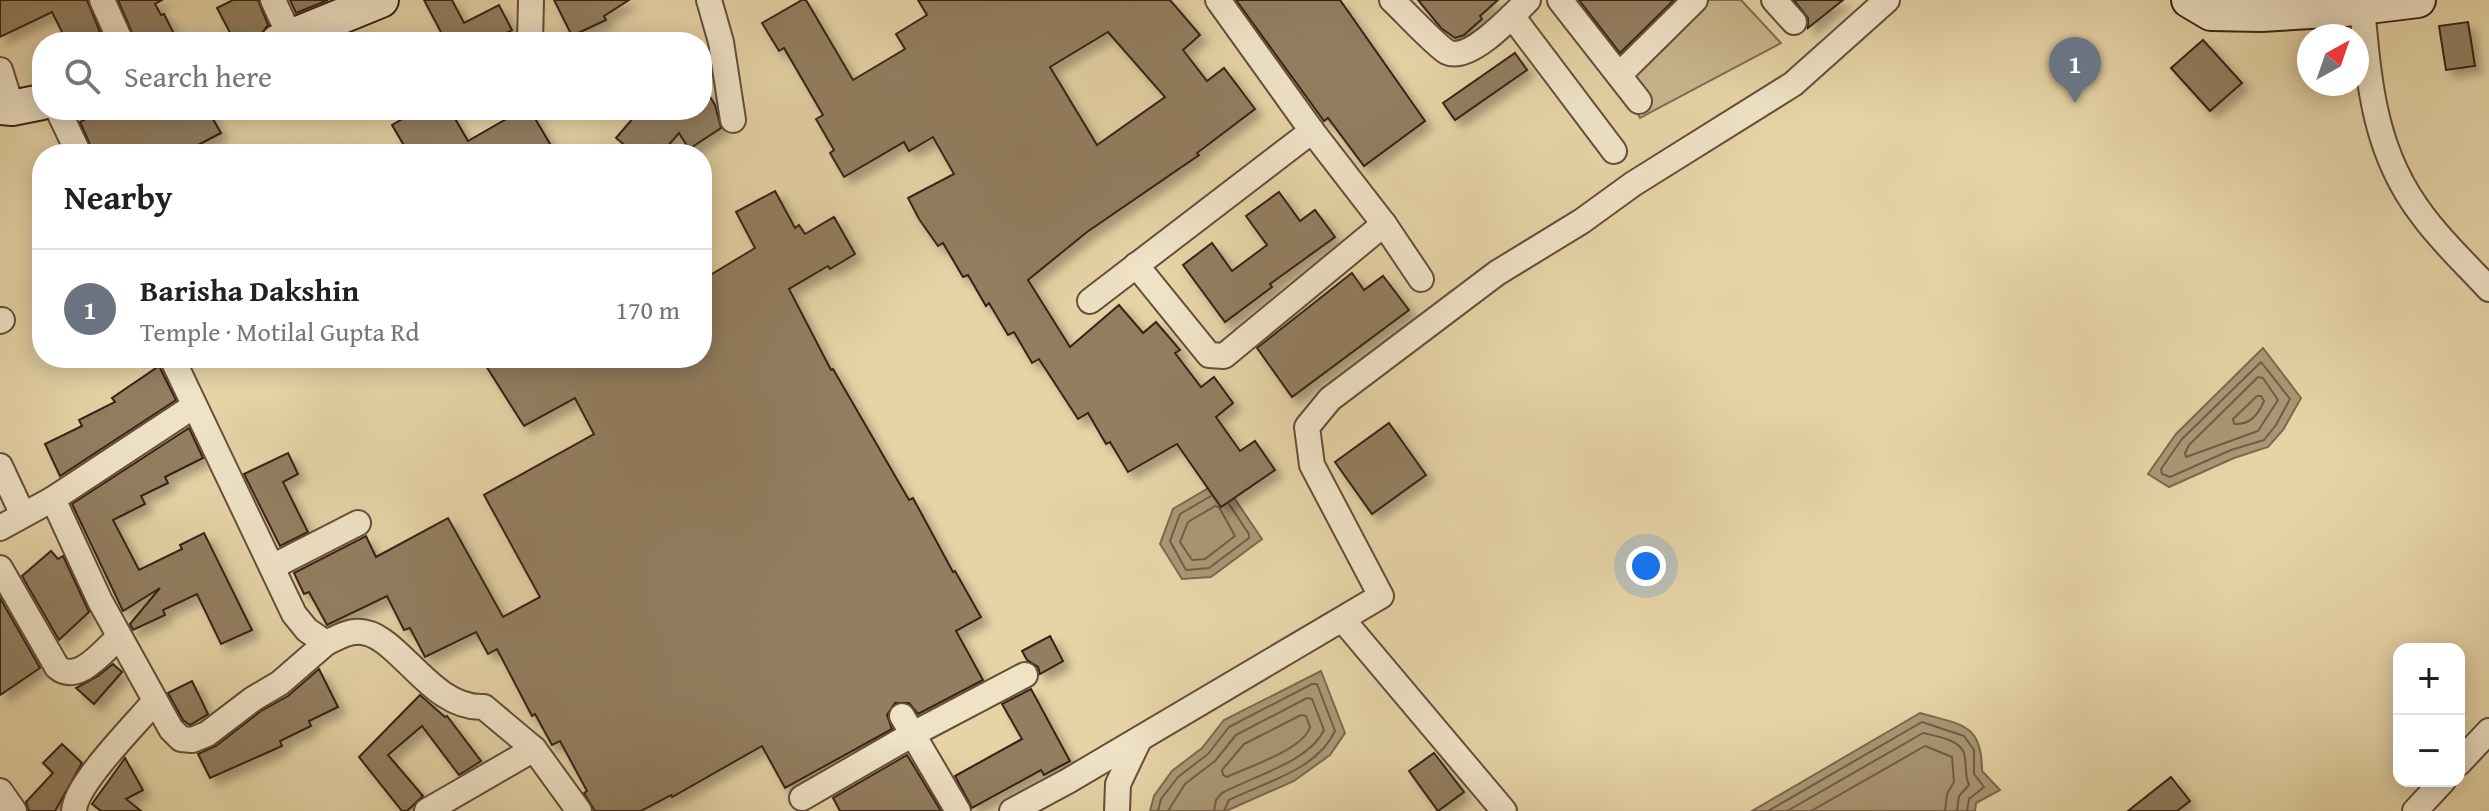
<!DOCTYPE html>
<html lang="en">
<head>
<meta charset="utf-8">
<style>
	body { margin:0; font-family:"Gentium Book Plus",serif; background:#f2f2f2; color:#202124 }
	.controls { position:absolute; right:24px; bottom:24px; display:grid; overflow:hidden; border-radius:16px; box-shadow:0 4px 20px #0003 }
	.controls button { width:72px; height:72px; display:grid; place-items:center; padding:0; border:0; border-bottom:2px solid #e0e0e0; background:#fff; color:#202124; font:40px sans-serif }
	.compass { position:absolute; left:2297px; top:24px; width:72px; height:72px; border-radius:50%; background:#fff; box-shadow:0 4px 20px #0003; rotate:40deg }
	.you { position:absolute; left:1646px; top:566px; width:28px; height:28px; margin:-20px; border:6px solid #fff; border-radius:50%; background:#1a73e8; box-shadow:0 0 0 12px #1a73e833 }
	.badge { display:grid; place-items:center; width:52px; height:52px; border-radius:50%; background:#b45309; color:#fff; font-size:26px; font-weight:700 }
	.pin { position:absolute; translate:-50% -66px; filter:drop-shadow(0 2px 4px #0008) }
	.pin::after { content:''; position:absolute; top:42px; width:28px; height:24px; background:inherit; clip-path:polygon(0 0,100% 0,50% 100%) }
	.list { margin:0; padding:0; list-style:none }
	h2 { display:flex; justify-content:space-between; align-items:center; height:104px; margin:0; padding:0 32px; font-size:34px }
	h2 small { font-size:26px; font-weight:400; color:#757577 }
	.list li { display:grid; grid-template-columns:52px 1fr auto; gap:24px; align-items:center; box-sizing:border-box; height:120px; padding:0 32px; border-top:2px solid #e0e0e0 }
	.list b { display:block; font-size:30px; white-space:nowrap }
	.list p { margin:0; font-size:26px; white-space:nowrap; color:#757577 }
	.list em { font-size:26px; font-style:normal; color:#757577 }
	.icon { flex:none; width:44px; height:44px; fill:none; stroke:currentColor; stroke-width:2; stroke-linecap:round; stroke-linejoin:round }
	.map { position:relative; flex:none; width:2489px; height:811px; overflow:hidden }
	.search { position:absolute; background:#fff; box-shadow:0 4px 20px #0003; left:32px; top:32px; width:680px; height:88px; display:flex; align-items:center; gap:20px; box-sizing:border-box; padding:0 28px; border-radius:32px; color:#757577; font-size:30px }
	.panel { position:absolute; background:#fff; box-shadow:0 4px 20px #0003; left:32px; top:144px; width:680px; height:224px; border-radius:32px }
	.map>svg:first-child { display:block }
</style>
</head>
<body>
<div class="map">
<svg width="2489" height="811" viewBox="0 0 2489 811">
	<defs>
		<filter id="shadow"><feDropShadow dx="7" dy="7" stdDeviation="4" flood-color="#0004"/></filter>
	</defs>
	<rect width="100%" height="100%" fill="#e6d3a6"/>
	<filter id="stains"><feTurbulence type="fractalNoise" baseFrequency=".0025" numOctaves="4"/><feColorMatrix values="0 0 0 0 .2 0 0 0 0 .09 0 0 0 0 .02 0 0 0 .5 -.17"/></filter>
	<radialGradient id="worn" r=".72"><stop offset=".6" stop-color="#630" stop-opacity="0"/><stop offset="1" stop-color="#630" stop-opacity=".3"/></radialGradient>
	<path fill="#c9b58e" stroke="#816c52" stroke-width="2" d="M 1693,0 L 1741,0 L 1781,43 L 1640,118 L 1612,68 Z"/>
	<g fill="#ab9775" stroke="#7d684f" stroke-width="2">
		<path d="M 2263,348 L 2301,398 L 2283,430 L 2268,447 L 2234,458 L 2169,487 L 2148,474 L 2176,434 Z"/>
		<path d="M 1222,480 L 1262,539 L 1211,577 L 1182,579 L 1160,544 L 1173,509 Z"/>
		<path d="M 1321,671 L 1345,733 L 1330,755 L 1294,781 L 1226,811 L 1150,811 L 1154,796 L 1172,771 L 1202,748 L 1224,720 Z"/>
		<path d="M 1920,713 C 1960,725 1982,722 1982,771 L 2000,790 L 1976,803 L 1975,811 L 1752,811 Z"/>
	</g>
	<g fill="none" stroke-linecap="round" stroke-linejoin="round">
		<g stroke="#725c46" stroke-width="2">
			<path d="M 2261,362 L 2290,399 L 2276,425 L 2264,440 L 2231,450 L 2170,477 L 2162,474 L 2161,469 L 2182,439 Z"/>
			<path d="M 2258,377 L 2263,378 L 2278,400 L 2258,431 L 2186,457 L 2185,453 L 2189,445 Z"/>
			<path d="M 2257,396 L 2261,396 L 2264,401 C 2258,415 2250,425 2234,424 L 2233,419 Z"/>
			<path d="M 1211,496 L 1180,514 L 1170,541 L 1186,570 L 1209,568 L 1249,538 L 1249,534 L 1229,504"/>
			<path d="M 1215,506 L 1219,507 L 1235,536 L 1205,559 L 1192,560 L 1180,542 L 1188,522 Z"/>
			<path d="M 1301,715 L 1306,716 L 1310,727 C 1304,749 1248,767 1227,777 L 1223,775 L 1222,770 L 1244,744 Z"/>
			<path d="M 1158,811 L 1161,799 L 1178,777 L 1208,754 L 1229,727 L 1312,684 L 1317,684 L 1335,731 C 1317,770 1265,782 1229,800 L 1224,811"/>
			<path d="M 1168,811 L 1185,784 L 1215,761 L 1236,735 L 1307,698 L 1312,699 L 1324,730 C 1309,762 1253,776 1222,793 L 1216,800 L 1214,811"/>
			<path d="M 1768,811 L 1922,722 L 1964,736 L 1974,750 L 1974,774 L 1984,787 L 1969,799 L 1967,811"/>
			<path d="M 1787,811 L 1923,733 C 1935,736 1959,739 1964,753 C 1967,764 1964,774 1969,785 L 1959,796 L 1957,811"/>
			<path d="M 1811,811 L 1925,746 L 1952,757 L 1954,782 L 1947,794 L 1945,811"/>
		</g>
	</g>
	<g fill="#937e61" stroke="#392217" stroke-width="2" fill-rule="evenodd" filter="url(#shadow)">
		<path d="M 0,0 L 87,0 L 100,32 L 79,42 L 67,42 L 52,12 L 0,37 Z"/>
		<path d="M 118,0 L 162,0 L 155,4 L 161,15 L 164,14 L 178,42 L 136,42 Z"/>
		<path d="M 233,0 L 258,0 L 268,25 L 259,37 L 249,42 L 235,42 L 217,8 Z"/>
		<path d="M 290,0 L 328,0 L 296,13 Z"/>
		<path d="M 424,0 L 452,0 L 464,23 L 499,5 L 512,30 L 490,42 L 427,42 L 442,34 Z"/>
		<path d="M 554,0 L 629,0 L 604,16 L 606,20 L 572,36 Z"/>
		<path d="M 802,0 L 806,0 L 853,80 L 905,49 L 896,34 L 927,15 L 918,0 L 1170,0 L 1200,35 L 1183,50 L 1207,81 L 1224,68 L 1255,109 L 1197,153 L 1199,155 L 1087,232 L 1028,280 L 1070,347 L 1119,305 L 1143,333 L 1156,322 L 1180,350 L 1175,353 L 1201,387 L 1214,377 L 1233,403 L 1216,417 L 1240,451 L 1255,441 L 1275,470 L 1221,507 L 1177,444 L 1128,472 L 1110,442 L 1106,444 L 1088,413 L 1078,419 L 1039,359 L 1032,363 L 1014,332 L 1008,335 L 989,303 L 986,306 L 968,275 L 963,277 L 943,243 L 938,246 L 919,219 L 908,198 L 954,174 L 933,137 L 909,151 L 904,142 L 844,177 L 830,153 L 834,150 L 816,119 L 823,115 L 784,48 L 779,51 L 762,23 ZM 1108,32 L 1165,97 L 1097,145 L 1050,67 Z"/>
		<path d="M 1236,0 L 1340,0 L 1425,121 L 1364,166 L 1328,118 L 1324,121 Z"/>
		<path d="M 1418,0 L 1498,0 L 1480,16 L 1482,19 L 1464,35 L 1455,38 L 1441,28 Z"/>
		<path d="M 1579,0 L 1674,0 L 1620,53 Z"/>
		<path d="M 1794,0 L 1843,0 L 1808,28 L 1808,18 Z"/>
		<path d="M 2468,22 L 2475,66 L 2446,70 L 2439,26 Z"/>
		<path d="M 2203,40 L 2242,83 L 2210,111 L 2171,68 Z"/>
		<path d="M 1515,53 L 1527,70 L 1455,120 L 1443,103 Z"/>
		<path d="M 702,84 L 715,105 L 721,128 L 689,149 L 679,133 L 661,154 L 635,154 L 616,138 L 640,110 L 702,110 Z"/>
		<path d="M 103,110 L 208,110 L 221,133 L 181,154 L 94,154 L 80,122 Z"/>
		<path d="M 418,110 L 450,110 L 468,141 L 522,110 L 530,110 L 556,154 L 409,154 L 392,125 Z"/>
		<path d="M 775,191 L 795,228 L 799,225 L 805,234 L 834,217 L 855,254 L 830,269 L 828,266 L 789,289 L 831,370 L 833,369 L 909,500 L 913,498 L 953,572 L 955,571 L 981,617 L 956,631 L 983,680 L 918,714 L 909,703 L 895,703 L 887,715 L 892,729 L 785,788 L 762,746 L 672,797 L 671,795 L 641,811 L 595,811 L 584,793 L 587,791 L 560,741 L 552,745 L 535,714 L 532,716 L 497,649 L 488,654 L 476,632 L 425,657 L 410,628 L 404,630 L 387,596 L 327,625 L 309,592 L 304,594 L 294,573 L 366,536 L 376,557 L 448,518 L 503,617 L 540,597 L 484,495 L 594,434 L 575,398 L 524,426 L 481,358 L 702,358 L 702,280 L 755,248 L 736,212 Z"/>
		<path d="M 1279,192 L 1300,221 L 1315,210 L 1335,237 L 1270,284 L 1272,287 L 1225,322 L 1183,265 L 1212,243 L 1232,271 L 1267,245 L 1246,216 Z"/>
		<path d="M 1352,273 L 1364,290 L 1383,276 L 1409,310 L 1292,397 L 1257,348 Z"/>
		<path d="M 159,366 L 176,400 L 60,476 L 45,444 L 82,426 L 79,420 L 115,402 L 112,398 Z"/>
		<path d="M 1389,423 L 1426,475 L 1372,514 L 1335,462 Z"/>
		<path d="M 189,428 L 203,458 L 165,477 L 168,483 L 141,496 L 145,504 L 113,520 L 139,570 L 182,549 L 180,545 L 204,533 L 252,630 L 221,644 L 197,594 L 163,610 L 165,615 L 133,630 L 130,624 L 160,588 L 123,611 L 72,504 Z"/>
		<path d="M 288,453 L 298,474 L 283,482 L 308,532 L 280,546 L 244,474 Z"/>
		<path d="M 51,551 L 58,559 L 63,556 L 89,612 L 59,640 L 22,576 Z"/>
		<path d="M 0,598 L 40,668 L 0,695 Z"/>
		<path d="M 1050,636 L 1063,661 L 1040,674 L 1038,667 L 1027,660 L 1022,651 Z"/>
		<path d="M 113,664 L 122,672 L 94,704 L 76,688 L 98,676 Z"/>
		<path d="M 319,669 L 338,707 L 309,721 L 311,726 L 280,741 L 282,746 L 210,778 L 198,754 L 216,746 L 261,711 L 288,696 Z"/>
		<path d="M 192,681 L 208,714 L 190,725 L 183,720 L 168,693 Z"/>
		<path d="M 1031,689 L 1070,761 L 1044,775 L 1041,770 L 972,808 L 955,776 L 1022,739 L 1002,704 Z"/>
		<path d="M 420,695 L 445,717 L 447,716 L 481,761 L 459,775 L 422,726 L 388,755 L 423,796 L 407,811 L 402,811 L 359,757 Z"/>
		<path d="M 62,744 L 82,763 L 55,811 L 29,811 L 26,802 L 53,773 L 43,763 Z"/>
		<path d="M 1434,753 L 1464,792 L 1438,811 L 1409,771 Z"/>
		<path d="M 907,755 L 941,811 L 840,811 L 833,798 Z"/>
		<path d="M 125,758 L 143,790 L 126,799 L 141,811 L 101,811 L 92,804 Z"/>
		<path d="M 2171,777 L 2190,801 L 2177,811 L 2128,811 Z"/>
	</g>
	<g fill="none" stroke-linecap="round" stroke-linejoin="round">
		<defs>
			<g id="street">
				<path d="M 102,0 L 121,42"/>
				<path d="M 273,0 L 290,37"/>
				<path d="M 709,0 L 721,42 L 733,120"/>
				<path d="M 1218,0 L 1312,131 L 1384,224 L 1421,279"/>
				<path d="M 1392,0 C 1405,12 1435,45 1447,52 C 1469,63 1513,15 1528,0"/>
				<path d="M 1560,0 L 1639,101"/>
				<path d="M 1774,0 L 1794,22"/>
				<path d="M 2362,7 C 2369,83 2374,153 2423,216 C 2442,242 2467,265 2489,289"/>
				<path d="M 1512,16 L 1614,151"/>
				<path d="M 530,42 L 531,0"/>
				<path d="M 0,70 L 12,108"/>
				<path d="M 1619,75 L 1695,0"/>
				<path d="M 58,110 L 79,154"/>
				<path d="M 1136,265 L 1209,355 L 1224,356 L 1384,224"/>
				<path d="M 1090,301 L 1312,131"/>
				<path d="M 0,321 L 2,320"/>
				<path d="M 172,358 L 294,614 L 307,630 L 326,643 C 335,639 346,632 355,632 C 396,627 428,710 484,707 L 534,749 L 579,811"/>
				<path d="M 0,466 L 23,515"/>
				<path d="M 53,499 L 100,601 L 171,729 L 181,739 L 192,740 L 207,734 L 253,699 L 280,683 L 326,643"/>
				<path d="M 0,528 L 53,499 L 194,406"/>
				<path d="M 272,567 L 358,523"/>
				<path d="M 0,568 L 57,667 C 78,685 104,650 119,637"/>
				<path d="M 1343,620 L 1504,811"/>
				<path d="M 902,716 L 958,811"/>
				<path d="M 2459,763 L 2489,731"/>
				<path d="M 0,791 L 14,811"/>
				<path d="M 802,798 L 913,734 L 1025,675"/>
				<path d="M 74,811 C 75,784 136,724 155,701"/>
				<path d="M 427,811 L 534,749"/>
				<path d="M 1012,811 L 1068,781 L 1381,596 L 1312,465 L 1307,427 L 1330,399 L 1497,273 L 1582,221 L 1633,184 L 1793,84 L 1887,0"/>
				<path d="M 1117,811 L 1118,784 L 1139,740"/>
				<path d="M 2415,811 L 2443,781"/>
			</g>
			<g id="secondary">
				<path d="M 2189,0 L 2211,13 L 2261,14 L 2344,9 L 2418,0"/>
				<path d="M 278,42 L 381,0"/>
				<path d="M 0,107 L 12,108 L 42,102"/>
			</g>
		</defs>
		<use href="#street" stroke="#644e3b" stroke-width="28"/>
		<use href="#secondary" stroke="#392217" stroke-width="38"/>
		<use href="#street" stroke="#efe2c5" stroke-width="24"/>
		<use href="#secondary" stroke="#efe2c5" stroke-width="34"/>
	</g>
	<rect width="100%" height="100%" filter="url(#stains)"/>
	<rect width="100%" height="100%" fill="url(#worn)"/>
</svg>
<div class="controls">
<button>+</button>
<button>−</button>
</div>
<svg class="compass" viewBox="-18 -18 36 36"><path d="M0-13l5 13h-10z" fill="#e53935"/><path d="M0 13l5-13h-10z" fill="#757577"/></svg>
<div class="you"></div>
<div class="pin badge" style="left:2075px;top:103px;background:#6b7280">1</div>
<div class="search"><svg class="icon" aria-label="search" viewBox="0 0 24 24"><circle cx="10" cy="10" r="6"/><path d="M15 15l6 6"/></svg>Search here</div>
<section class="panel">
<h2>Nearby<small></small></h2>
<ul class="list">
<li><span class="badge" style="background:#6b7280">1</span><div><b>Barisha Dakshin</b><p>Temple · Motilal Gupta Rd</p></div><em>170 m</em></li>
</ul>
</section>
</div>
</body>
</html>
